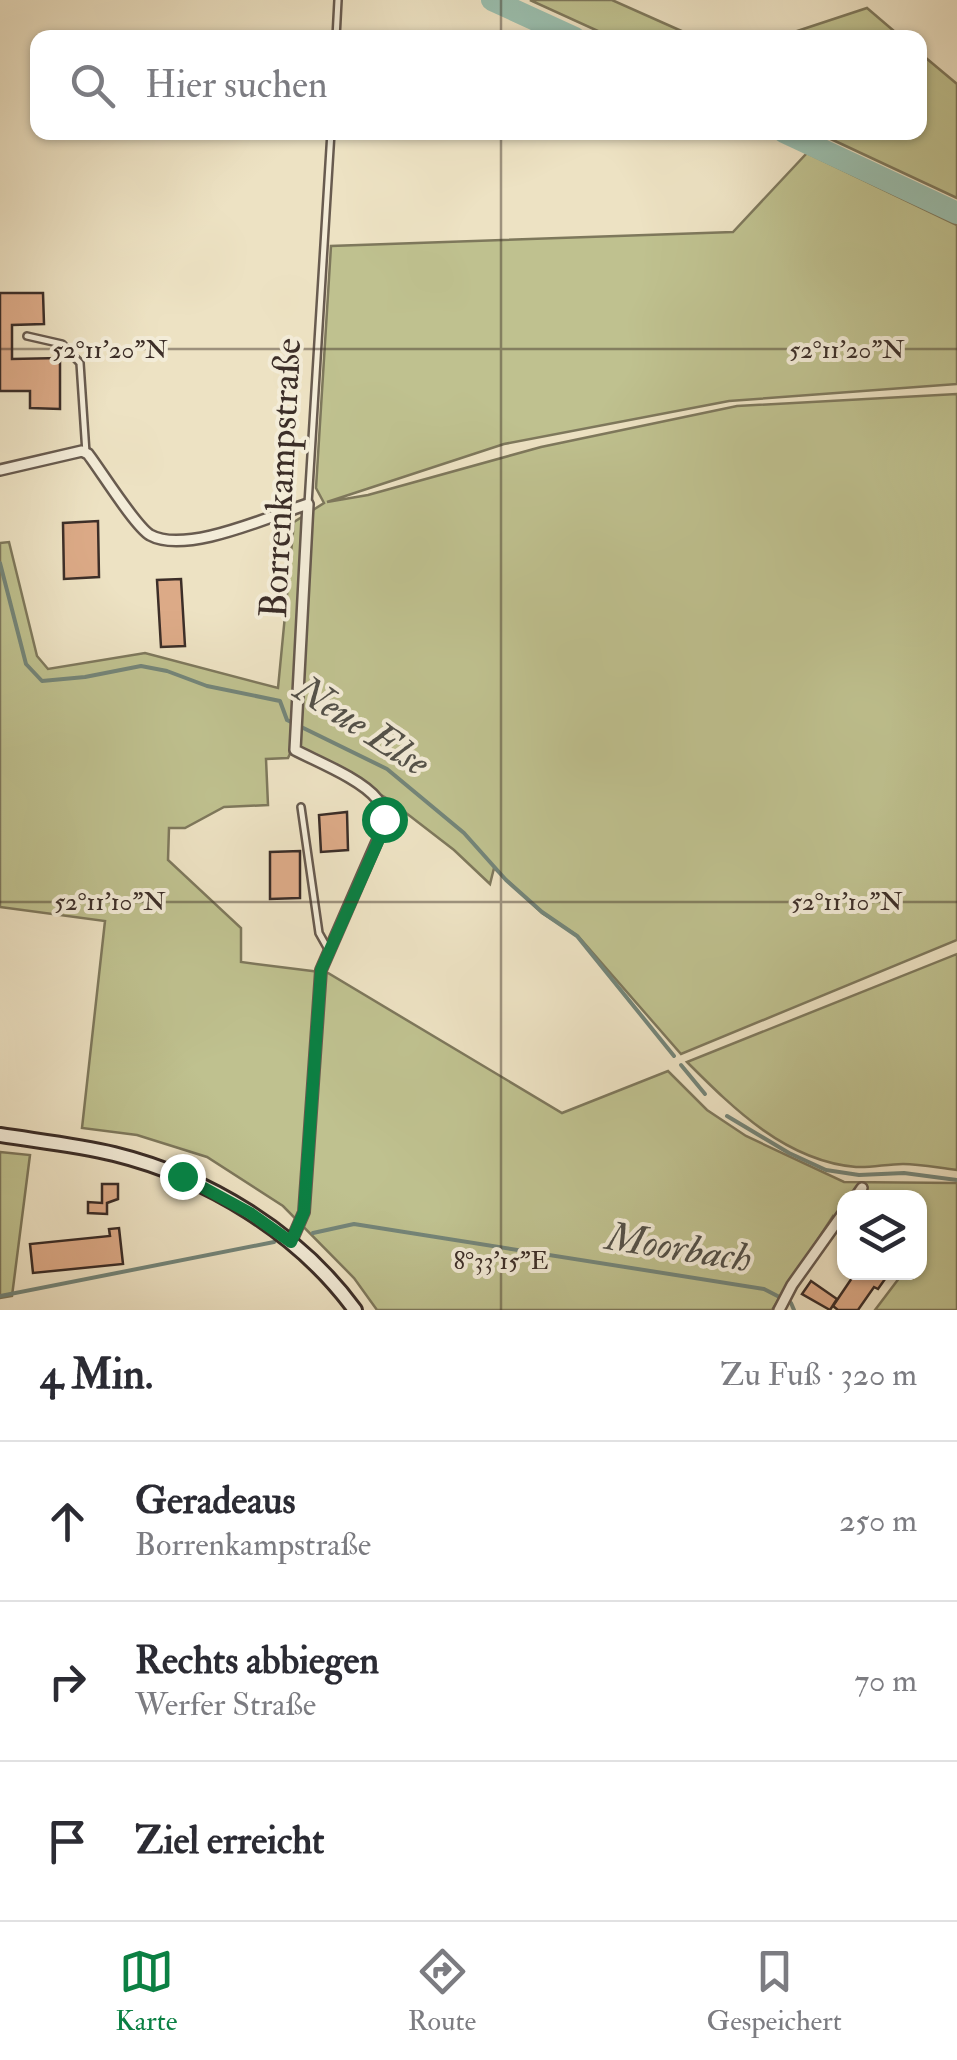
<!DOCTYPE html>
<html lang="de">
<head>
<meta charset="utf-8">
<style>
	body { margin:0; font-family:"IM FELL Double Pica",serif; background:#f2f2f3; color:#2b2b33 }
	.controls { position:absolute; right:30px; bottom:30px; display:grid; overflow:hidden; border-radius:20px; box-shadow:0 2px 8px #0004 }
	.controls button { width:90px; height:90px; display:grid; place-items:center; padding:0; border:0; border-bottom:2px solid #e1e1e2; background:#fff; color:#2b2b33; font:50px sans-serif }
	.stop { position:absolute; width:30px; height:30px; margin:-22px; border:8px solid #0b8043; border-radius:50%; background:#fff }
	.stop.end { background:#0b8043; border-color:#fff; box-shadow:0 2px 10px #0008 }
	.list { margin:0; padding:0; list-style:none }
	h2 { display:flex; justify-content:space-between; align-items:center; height:130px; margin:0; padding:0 40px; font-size:42px }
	h2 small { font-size:32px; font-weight:400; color:#7c7c81 }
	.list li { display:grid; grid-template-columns:65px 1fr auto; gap:30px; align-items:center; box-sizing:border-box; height:160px; padding:0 40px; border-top:2px solid #e1e1e2 }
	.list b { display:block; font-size:38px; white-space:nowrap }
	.list p { margin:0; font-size:32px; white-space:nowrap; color:#7c7c81 }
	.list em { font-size:32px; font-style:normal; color:#7c7c81 }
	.icon { flex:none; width:55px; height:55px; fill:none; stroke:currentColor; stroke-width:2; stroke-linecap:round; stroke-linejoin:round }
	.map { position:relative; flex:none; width:957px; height:1310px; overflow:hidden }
	.search { position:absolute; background:#fff; box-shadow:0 2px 8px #0004; left:30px; right:30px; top:30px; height:110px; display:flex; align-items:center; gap:25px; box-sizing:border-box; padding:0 35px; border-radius:20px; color:#7c7c81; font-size:38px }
	.sheet { height:610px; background:#fff }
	nav { display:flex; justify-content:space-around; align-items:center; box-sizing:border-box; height:140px; border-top:2px solid #e1e1e2; background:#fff; font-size:28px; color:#7c7c81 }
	nav a { display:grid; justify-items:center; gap:5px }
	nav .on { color:#0b8043 }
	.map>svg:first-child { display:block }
</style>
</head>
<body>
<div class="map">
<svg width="957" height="1310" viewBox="0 0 957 1310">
	<rect width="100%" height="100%" fill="#ede2c3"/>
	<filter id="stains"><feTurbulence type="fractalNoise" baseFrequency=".002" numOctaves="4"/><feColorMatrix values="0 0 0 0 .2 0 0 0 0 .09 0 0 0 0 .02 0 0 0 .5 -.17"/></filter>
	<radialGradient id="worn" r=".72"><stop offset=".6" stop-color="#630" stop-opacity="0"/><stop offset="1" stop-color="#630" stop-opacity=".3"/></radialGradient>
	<g fill="#bfc18f" stroke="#7e785c" stroke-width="2.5">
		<path d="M 530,0 L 612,0 L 695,37 L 611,37 Z"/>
		<path d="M 867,8 L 901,37 L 779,37 Z"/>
		<path d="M 920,53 L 957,84 L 957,198 L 818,133 L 920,132 Z"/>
		<path d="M 807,153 L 957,225 L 957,384 L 729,401 L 504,444 L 327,502 L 368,495 L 541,447 L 737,406 L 957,394 L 957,940 L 681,1054 L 578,936 L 542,913 L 494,868 L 490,884 L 454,850 L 388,799 L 294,745 L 288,758 L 266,759 L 268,805 L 224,807 L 185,828 L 169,828 L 168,860 L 241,928 L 241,962 L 328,973 L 562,1113 L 668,1071 L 707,1110 L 746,1136 L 844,1182 L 957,1183 L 957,1310 L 875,1310 L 903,1273 L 920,1272 L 920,1198 L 844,1198 L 844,1224 L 833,1216 L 772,1310 L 377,1310 L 354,1278 L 283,1206 L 207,1157 L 137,1135 L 82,1128 L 105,921 L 0,907 L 0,543 L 9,542 L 37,656 L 48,669 L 145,653 L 278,688 L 294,522 L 324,503 L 316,488 L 331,246 L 733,232 Z"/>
		<path d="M 957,954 L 957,1170 C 939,1168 921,1164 903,1164 C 887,1164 871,1168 856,1167 C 786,1161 734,1109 687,1062 Z"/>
		<path d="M 0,1152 L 30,1155 L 12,1296 L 0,1298 Z"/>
	</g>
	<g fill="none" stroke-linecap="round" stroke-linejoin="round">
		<g stroke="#748579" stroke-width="4">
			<path d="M 0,563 L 26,664 L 42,681 L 85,677 L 141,666 L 167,671 L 207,686 L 280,701 L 287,720 L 387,769 L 464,833 L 506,880 L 542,912 L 577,936 L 674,1056"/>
			<path d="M 681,1065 L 705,1094"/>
			<path d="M 727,1116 L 789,1153 L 826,1170 L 859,1175 L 904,1173 L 957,1180"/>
			<path d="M 313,1233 L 354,1224 L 764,1289 L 791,1303 L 794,1310"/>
			<path d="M 0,1296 L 274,1242"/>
		</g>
		<g stroke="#9abfaf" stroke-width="22">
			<path d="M 492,0 L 575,38"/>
			<path d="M 784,132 L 957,213"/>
		</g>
	</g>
	<g fill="#dcaa87" stroke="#3c2e28" stroke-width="2.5">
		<path d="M 0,293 L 43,293 L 44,324 L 12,325 L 12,359 L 60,358 L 60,409 L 30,408 L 30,391 L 0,391 Z"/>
		<path d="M 98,521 L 99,577 L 64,579 L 63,523 Z"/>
		<path d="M 181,579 L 185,646 L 161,647 L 157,580 Z"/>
		<path d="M 347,812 L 348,850 L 321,852 L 319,815 Z"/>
		<path d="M 300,851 L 300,898 L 270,899 L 270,852 Z"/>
		<path d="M 102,1184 L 118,1184 L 118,1199 L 107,1203 L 107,1214 L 88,1213 L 88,1202 L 102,1203 Z"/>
		<path d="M 119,1228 L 123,1264 L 33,1273 L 30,1244 L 110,1236 L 109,1229 Z"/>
		<path d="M 856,1272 L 890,1272 L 878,1289 L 874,1287 L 858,1310 L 838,1310 L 833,1306 Z"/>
		<path d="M 811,1281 L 837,1299 L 830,1310 L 802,1294 Z"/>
	</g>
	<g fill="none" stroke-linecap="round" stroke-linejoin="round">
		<defs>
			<g id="lane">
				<path d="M 336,38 L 338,0"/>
				<path d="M 27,336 L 62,344 L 80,363 L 86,453"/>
				<path d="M 308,504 L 331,132"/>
				<path d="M 301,807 L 319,933 L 328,949"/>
			</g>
			<g id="street">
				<path d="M 0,470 L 82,451 L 88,454 C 101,471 135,526 150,535 C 186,555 270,516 308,504 L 295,750 C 318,762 361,779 377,799 C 385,810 382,824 379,837 L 321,970 L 304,1212 L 291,1242"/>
				<path d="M 855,1198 L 862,1188"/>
				<path d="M 779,1310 L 792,1285 L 844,1212"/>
			</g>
			<path id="secondary" d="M 0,1135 C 38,1141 77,1145 114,1154 C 207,1177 298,1232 355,1310"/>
		</defs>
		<use href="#lane" stroke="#685b4f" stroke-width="10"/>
		<use href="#street" stroke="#685b4f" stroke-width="14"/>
		<use href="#secondary" stroke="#3c2e28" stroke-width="18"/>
		<use href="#lane" stroke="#f3ecd8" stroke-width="5"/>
		<use href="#street" stroke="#f3ecd8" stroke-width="9"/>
		<use href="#secondary" stroke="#f3ecd8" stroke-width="12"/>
	</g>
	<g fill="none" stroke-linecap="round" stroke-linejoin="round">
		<path stroke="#0b8043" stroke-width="12" d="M 182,1176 L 250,1213 L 291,1242 L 304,1212 L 321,970 L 380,837 L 384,819"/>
	</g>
	<path fill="none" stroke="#3c2e28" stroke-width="2.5" stroke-opacity="0.45" d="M 501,0 L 501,38M 501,132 L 501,1310M 0,349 L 957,349M 0,902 L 957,902"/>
	<g text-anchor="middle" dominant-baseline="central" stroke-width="8" stroke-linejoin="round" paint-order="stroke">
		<g font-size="38" fill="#3c2e28" stroke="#f3ecd8">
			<text transform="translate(281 478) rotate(-87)">Borrenkampstraße</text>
		</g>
		<g font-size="40" font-style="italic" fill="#54524a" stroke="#f3ecd8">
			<text transform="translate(362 726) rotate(33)">Neue Else</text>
			<text transform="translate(679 1248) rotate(9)">Moorbach</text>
		</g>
	</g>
	<g font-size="25" text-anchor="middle" fill="#3c2e28" stroke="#f3ecd8" stroke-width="8" stroke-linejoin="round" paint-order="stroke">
		<text x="110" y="358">52°11'20"N</text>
		<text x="847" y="358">52°11'20"N</text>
		<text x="110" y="910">52°11'10"N</text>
		<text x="847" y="910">52°11'10"N</text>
		<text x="501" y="1269">8°33'15"E</text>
	</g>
	<rect width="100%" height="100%" filter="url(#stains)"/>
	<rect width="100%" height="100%" fill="url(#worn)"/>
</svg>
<div class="controls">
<button><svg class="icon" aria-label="layers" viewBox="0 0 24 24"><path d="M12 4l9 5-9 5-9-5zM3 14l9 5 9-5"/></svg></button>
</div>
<div class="stop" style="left:384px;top:819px"></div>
<div class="stop end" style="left:182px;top:1176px"></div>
<div class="search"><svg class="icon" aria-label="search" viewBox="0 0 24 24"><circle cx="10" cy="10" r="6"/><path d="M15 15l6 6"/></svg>Hier suchen</div>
</div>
<section class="sheet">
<h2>4 Min.<small>Zu Fuß · 320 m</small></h2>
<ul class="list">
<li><svg class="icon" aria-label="ahead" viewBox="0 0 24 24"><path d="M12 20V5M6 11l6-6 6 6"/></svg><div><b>Geradeaus</b><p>Borrenkampstraße</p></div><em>250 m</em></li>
<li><svg class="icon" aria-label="right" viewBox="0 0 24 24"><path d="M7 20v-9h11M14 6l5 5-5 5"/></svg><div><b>Rechts abbiegen</b><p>Werfer Straße</p></div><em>70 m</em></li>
<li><svg class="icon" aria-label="arrive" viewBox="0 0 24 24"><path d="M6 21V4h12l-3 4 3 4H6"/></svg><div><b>Ziel erreicht</b></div></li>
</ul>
</section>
<nav>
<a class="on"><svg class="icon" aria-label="map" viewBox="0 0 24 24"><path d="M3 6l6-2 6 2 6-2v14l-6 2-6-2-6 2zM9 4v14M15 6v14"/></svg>Karte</a>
<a><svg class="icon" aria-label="directions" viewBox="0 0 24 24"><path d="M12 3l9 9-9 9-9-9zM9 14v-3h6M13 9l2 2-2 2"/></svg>Route</a>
<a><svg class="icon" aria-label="saved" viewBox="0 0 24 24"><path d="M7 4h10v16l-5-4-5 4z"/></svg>Gespeichert</a>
</nav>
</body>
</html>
